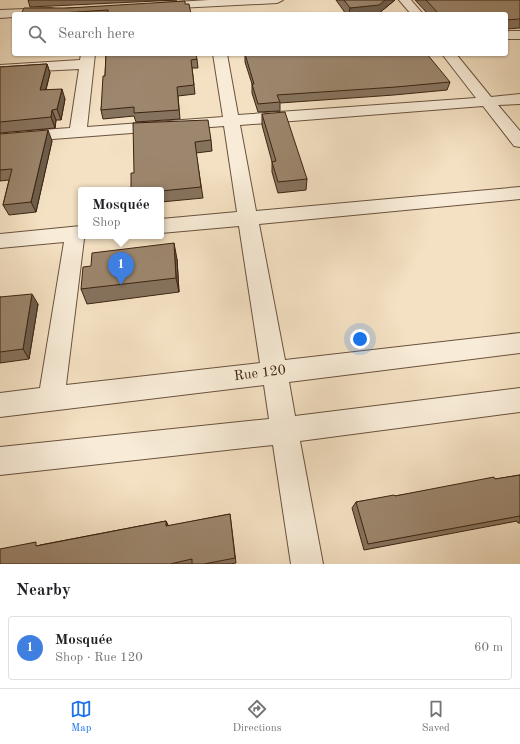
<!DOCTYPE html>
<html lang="en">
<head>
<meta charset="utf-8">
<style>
	body { margin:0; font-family:"Old Standard TT",serif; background:#f6f6f6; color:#202124 }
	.you { position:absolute; left:360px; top:339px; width:14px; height:14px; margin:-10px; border:3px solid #fff; border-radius:50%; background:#1a73e8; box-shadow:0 0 0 6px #1a73e833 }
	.badge { display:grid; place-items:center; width:26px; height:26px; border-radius:50%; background:#1a73e8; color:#fff; font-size:13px; font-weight:700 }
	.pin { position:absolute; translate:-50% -33px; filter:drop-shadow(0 1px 2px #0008) }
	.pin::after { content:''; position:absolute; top:21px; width:14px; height:12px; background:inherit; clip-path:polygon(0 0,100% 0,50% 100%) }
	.popup { position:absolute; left:78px; top:187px; width:86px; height:52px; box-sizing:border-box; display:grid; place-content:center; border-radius:4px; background:#fff; filter:drop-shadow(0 1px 3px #0005); font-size:13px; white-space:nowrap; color:#757577 }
	.popup b { font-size:15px; color:#202124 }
	.popup::after { content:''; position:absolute; left:50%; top:100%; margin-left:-8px; border:8px solid transparent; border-top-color:#fff }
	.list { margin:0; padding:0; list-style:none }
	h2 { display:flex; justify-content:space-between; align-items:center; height:52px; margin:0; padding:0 16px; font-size:17px }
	h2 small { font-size:13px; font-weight:400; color:#757577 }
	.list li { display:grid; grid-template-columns:26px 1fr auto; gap:12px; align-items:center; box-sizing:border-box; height:64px; margin:0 8px 8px; padding:0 8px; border:1px solid #e0e0e0; border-radius:4px }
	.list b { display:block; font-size:15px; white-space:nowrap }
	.list p { margin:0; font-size:13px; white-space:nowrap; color:#757577 }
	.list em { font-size:13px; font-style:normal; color:#757577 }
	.icon { flex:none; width:22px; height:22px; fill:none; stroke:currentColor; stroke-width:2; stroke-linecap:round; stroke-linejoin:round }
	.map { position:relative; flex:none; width:520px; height:564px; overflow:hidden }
	.search { position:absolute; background:#fff; box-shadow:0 1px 3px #0004; left:12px; right:12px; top:12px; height:44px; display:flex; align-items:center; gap:10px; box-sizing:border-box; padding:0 14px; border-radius:4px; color:#757577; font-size:15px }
	.sheet { height:124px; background:#fff }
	nav { display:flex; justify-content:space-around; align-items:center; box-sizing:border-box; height:56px; border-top:1px solid #e0e0e0; background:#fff; font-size:11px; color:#757577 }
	nav a { display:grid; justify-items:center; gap:2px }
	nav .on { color:#1a73e8 }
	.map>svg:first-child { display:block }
</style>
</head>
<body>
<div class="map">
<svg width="520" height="564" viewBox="0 0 520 564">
	<rect width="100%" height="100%" fill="#f4e1c3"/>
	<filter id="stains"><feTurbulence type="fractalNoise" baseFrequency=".005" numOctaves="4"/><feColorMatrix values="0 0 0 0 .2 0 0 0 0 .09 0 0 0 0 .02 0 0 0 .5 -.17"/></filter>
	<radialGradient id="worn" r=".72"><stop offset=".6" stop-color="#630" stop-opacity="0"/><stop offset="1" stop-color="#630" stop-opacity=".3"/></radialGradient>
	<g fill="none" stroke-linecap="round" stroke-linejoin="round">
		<defs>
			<g id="minor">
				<path d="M 209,0 L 283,0 L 277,3 L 159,9 L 153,6 L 159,3 Z"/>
				<path d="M 399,0 L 411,0 L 423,14 L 411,14 Z"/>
				<path d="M 51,8 L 55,9 L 57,12 L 56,14 L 14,14 L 14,17 L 0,18 L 0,10 Z"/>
				<rect x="506" y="31" width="14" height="8"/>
				<path d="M 81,54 L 95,54 L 87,127 L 223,117 L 213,54 L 227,54 L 238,115 L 476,98 L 442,54 L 456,54 L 491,97 L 520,94 L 520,104 L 498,105 L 520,131 L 520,147 L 514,146 L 483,106 L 240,125 L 256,211 L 520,187 L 520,199 L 259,224 L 285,360 L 520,333 L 520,353 L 289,382 L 295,416 L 520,388 L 520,412 L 300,441 L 323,564 L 291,564 L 273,445 L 0,475 L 0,447 L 269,419 L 264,385 L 0,417 L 0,393 L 40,388 L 64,242 L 0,248 L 0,234 L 81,226 L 81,236 L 89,236 L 84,239 L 66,385 L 260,363 L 239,226 L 161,233 L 161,219 L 237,212 L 224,126 L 0,143 L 0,133 L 70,128 L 79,69 L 0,73 L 0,65 L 80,60 Z"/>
			</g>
		</defs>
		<use href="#minor" stroke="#6a523d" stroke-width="2"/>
		<use href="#minor" fill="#f8ecd8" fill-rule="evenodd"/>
	</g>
	<g fill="#86735e" stroke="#3c2310">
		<path d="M 28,0 L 177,0 L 30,7 Z"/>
		<path d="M 336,0 L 395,0 L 378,14 L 346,14 Z"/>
		<path d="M 415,0 L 520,0 L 520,28 L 506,29 L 506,14 L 428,14 Z"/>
		<path d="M 185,4 L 191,14 L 21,14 L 68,8 Z"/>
		<path d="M 106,54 L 197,59 L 198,68 L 192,68 L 195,94 L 178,96 L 180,119 L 136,122 L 134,116 L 103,119 L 101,110 L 105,76 Z"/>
		<path d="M 245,54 L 450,82 L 447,90 L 394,95 L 280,103 L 280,111 L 258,112 L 252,93 L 252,84 L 245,62 Z"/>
		<path d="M 47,64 L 50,73 L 46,90 L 65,99 L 61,120 L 56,120 L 55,128 L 0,133 L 0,67 Z"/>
		<path d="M 262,114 L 307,179 L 306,190 L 278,193 L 272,172 L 272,162 L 262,125 Z"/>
		<path d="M 133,123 L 211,140 L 212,151 L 196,153 L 203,198 L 161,202 L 161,190 Z"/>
		<path d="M 0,134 L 52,141 L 36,212 L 9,215 L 3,205 L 9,180 L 0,181 Z"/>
		<path d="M 177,259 L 179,292 L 87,304 L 81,289 Z"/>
		<path d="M 0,297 L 38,304 L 29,359 L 0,363 Z"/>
		<path d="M 520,475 L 520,523 L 518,523 L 517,521 L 364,550 L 352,508 L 356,502 L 395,496 Z"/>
		<path d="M 230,514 L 236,563 L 230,564 L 0,564 L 40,545 L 166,521 L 168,526 Z"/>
	</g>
	<g fill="#6d5e4c" stroke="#3c2310">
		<path d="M 385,0 L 395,0 L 378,14 L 349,14 L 350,8 Z"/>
		<path d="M 47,64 L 50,73 L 43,100 L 40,90 Z"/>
		<path d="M 62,89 L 65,99 L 61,120 L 57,109 Z"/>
		<path d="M 52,110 L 56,120 L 55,128 L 51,117 Z"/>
		<path d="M 48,130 L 52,141 L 36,212 L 31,202 Z"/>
		<path d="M 174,243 L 177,259 L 179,292 L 176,278 Z"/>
		<path d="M 32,294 L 38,304 L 29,359 L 23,349 Z"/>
		<path d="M 166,521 L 169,527 L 166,526 Z"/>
	</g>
	<g fill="#9c866d" stroke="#3c2310">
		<path d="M 344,0 L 385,0 L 379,5 L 350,8 Z"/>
		<path d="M 426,0 L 520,0 L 520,19 L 506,20 L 506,14 L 439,14 Z"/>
		<path d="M 185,1 L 185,4 L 189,4 L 191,14 L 108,14 L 108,10 L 44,14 L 21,14 L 24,8 L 68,8 Z"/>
		<path d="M 106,54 L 196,54 L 197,59 L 191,60 L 194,85 L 177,87 L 179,110 L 134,113 L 134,107 L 101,110 L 103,76 L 105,76 Z"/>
		<path d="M 245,54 L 427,54 L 450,82 L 396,87 L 277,95 L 280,102 L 258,104 L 252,84 L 254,84 Z"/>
		<path d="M 47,64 L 40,90 L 62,89 L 57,109 L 52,110 L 51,117 L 0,122 L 0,67 Z"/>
		<path d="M 285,112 L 307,179 L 278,182 L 272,162 L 276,161 L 262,114 Z"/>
		<path d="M 208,120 L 211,140 L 195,142 L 201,187 L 161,191 L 161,190 L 131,190 L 131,173 L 134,173 L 133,123 Z"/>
		<path d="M 48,130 L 31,202 L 3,205 L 12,169 L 0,170 L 0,134 Z"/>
		<path d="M 174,243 L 176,278 L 81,289 L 83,267 L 91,266 L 92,253 Z"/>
		<path d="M 32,294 L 23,349 L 0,352 L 0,297 Z"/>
		<path d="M 520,475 L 520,516 L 368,544 L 356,502 L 394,495 L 395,496 L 494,477 L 495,479 Z"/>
		<path d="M 230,514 L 235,558 L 204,564 L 192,564 L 192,559 L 170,564 L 0,564 L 0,549 L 36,542 L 36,546 L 166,521 L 166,526 Z"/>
	</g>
	<g text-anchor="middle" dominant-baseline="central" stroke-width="4" stroke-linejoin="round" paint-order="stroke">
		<g font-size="14" fill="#3c2310" stroke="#f8ecd8">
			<text transform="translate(260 373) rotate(-7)">Rue 120</text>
		</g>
	</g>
	<rect width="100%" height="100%" filter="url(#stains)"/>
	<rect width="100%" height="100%" fill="url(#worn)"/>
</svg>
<div class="you"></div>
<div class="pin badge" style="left:121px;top:285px;background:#3f7fe0">1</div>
<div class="popup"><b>Mosquée</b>Shop</div>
<div class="search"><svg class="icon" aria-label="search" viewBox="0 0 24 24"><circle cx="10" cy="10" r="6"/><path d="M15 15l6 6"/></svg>Search here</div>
</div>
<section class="sheet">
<h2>Nearby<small></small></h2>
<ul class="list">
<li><span class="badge" style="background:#3f7fe0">1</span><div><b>Mosquée</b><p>Shop · Rue 120</p></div><em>60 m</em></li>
</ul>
</section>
<nav>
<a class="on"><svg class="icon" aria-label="map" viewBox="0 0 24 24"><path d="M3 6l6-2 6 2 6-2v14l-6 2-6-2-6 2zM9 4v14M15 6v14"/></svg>Map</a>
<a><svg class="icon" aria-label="directions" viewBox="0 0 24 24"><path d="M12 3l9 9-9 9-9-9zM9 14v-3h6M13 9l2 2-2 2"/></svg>Directions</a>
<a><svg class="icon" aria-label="saved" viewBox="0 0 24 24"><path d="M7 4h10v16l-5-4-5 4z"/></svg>Saved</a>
</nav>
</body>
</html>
